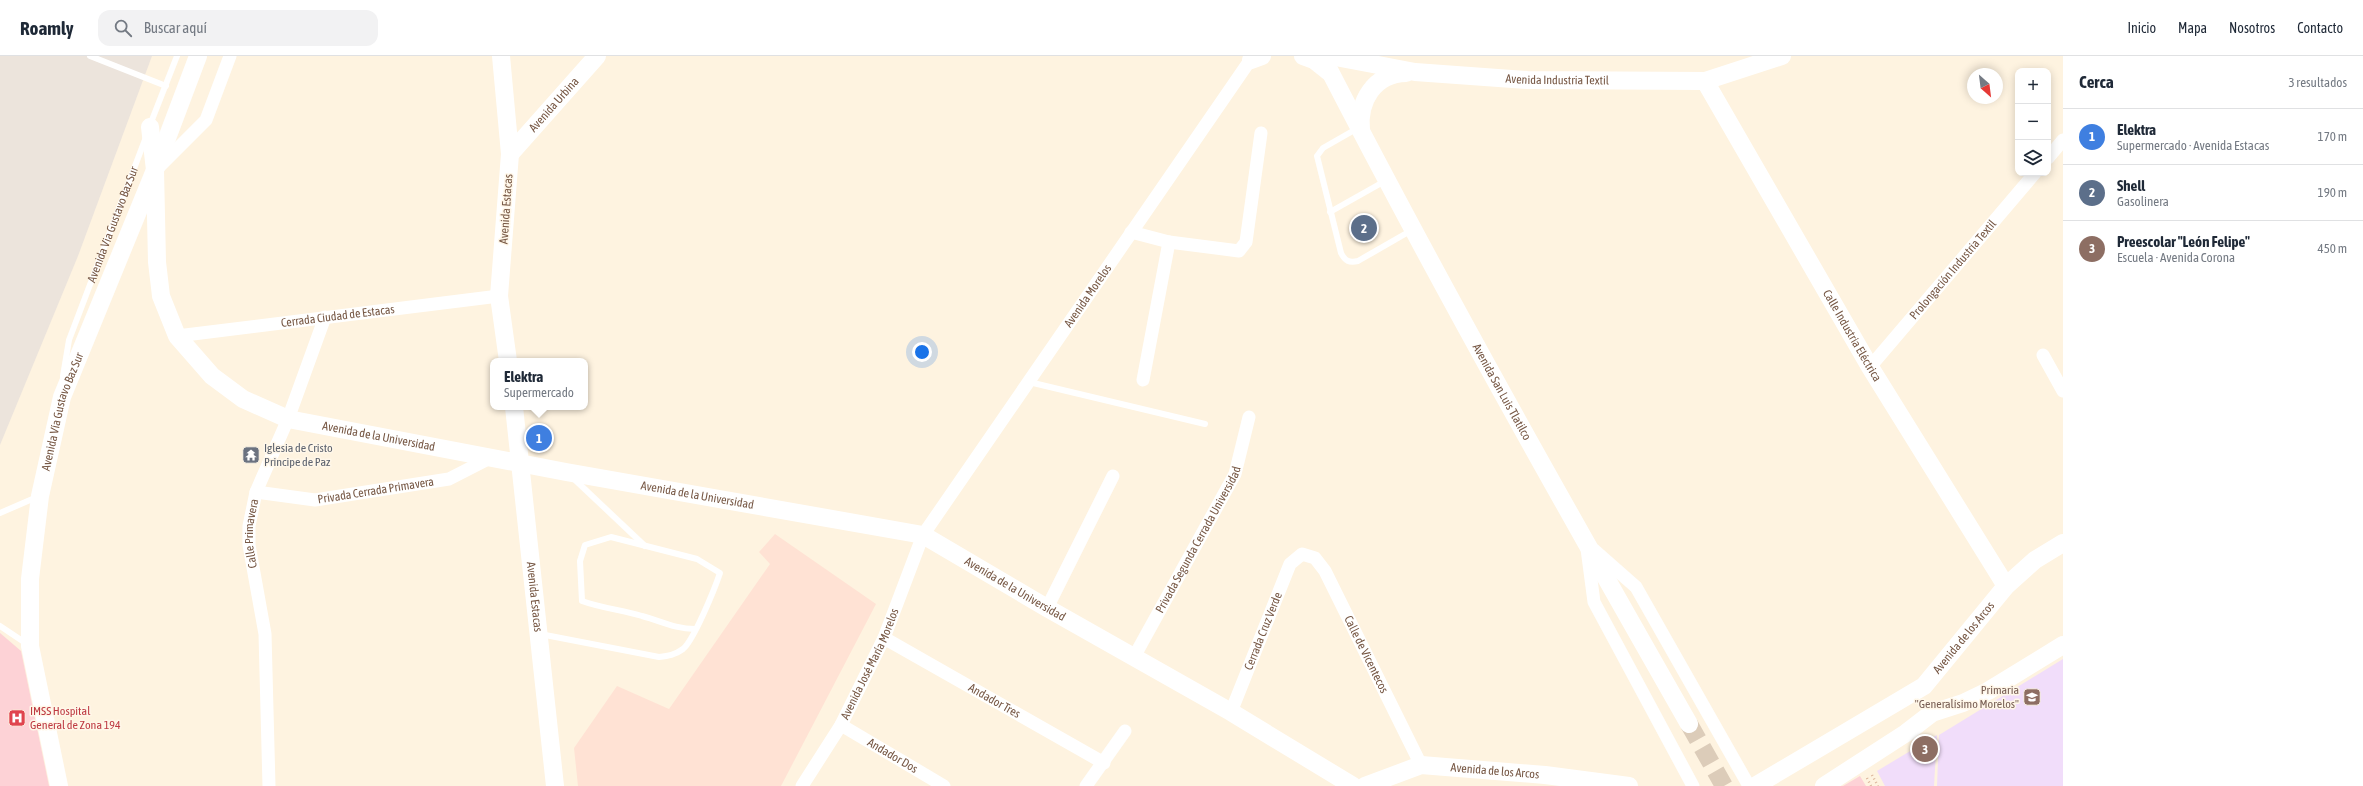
<!DOCTYPE html>
<html lang="es">
<head>
<meta charset="utf-8">
<style>
	body { margin:0; font-family:"Asap Condensed",sans-serif; background:#f2f2f3; color:#1f2937 }
	.controls { position:absolute; right:12px; top:12px; display:grid; overflow:hidden; border-radius:8px; box-shadow:0 2px 10px #0003 }
	.controls button { width:36px; height:36px; display:grid; place-items:center; padding:0; border:0; border-bottom:1px solid #e0e1e3; background:#fff; color:#1f2937; font:20px sans-serif }
	.compass { position:absolute; left:1967px; top:12px; width:36px; height:36px; border-radius:50%; background:#fff; box-shadow:0 2px 10px #0003; rotate:152deg }
	.you { position:absolute; left:922px; top:296px; width:14px; height:14px; margin:-10px; border:3px solid #fff; border-radius:50%; background:#1a73e8; box-shadow:0 0 0 6px #1a73e833 }
	.badge { display:grid; place-items:center; width:26px; height:26px; border-radius:50%; background:#f4683a; color:#fff; font-size:13px; font-weight:700 }
	.pin { position:absolute; translate:-50% -50%; border:2px solid #fff; box-shadow:0 1px 4px #0006 }
	.popup { position:absolute; left:490px; top:302px; width:98px; height:52px; box-sizing:border-box; display:grid; place-content:center; border-radius:8px; background:#fff; filter:drop-shadow(0 1px 3px #0005); font-size:13px; white-space:nowrap; color:#747a83 }
	.popup b { font-size:15px; color:#1f2937 }
	.popup::after { content:''; position:absolute; left:50%; top:100%; margin-left:-8px; border:8px solid transparent; border-top-color:#fff }
	.list { margin:0; padding:0; list-style:none }
	h2 { display:flex; justify-content:space-between; align-items:center; height:52px; margin:0; padding:0 16px; font-size:17px }
	h2 small { font-size:13px; font-weight:400; color:#747a83 }
	.list li { display:grid; grid-template-columns:26px 1fr auto; gap:12px; align-items:center; box-sizing:border-box; height:56px; padding:0 16px; border-top:1px solid #e0e1e3 }
	.list b { display:block; font-size:15px; white-space:nowrap }
	.list p { margin:0; font-size:13px; white-space:nowrap; color:#747a83 }
	.list em { font-size:13px; font-style:normal; color:#747a83 }
	.icon { flex:none; width:22px; height:22px; fill:none; stroke:currentColor; stroke-width:2; stroke-linecap:round; stroke-linejoin:round }
	.map { position:relative; flex:none; width:2063px; height:730px; overflow:hidden }
	header { display:flex; align-items:center; gap:24px; box-sizing:border-box; height:56px; padding:0 20px; background:#fff; border-bottom:1px solid #e0e1e3 }
	header strong { font-size:19px }
	nav { display:flex; gap:22px; margin-inline-start:auto; font-size:14px }
	.search { width:280px; height:36px; background:#f2f2f3; display:flex; align-items:center; gap:10px; box-sizing:border-box; padding:0 14px; border-radius:12px; color:#747a83; font-size:15px }
	main { display:flex }
	aside { flex:1; background:#fff }
	.map>svg:first-child { display:block }
</style>
</head>
<body>
<header>
<strong>Roamly</strong>
<div class="search"><svg class="icon" aria-label="search" viewBox="0 0 24 24"><circle cx="10" cy="10" r="6"/><path d="M15 15l6 6"/></svg>Buscar aquí</div>
<nav><a>Inicio</a><a>Mapa</a><a>Nosotros</a><a>Contacto</a></nav>
</header>
<main>
<div class="map">
<svg width="2063" height="730" viewBox="0 0 2063 730">
	<rect width="100%" height="100%" fill="#fef3e0"/>
	<path fill="#ffe2d4" d="M 775,478 L 876,548 L 781,730 L 578,730 L 574,692 L 617,630 L 669,653 L 770,508 L 759,496 Z"/>
	<path fill="#ece4dc" d="M 0,0 L 152,0 L 78,200 L 0,389 Z"/>
	<g fill="#f1ddfa">
		<path d="M 2063,603 L 2063,730 L 1937,730 L 1939,679 Z"/>
		<path d="M 1937,679 L 1934,730 L 1885,730 L 1877,715 Z"/>
	</g>
	<g fill="#fdd2d6">
		<path d="M 0,577 L 21,595 L 49,730 L 0,730 Z"/>
		<path d="M 1860,720 L 1866,730 L 1843,730 Z"/>
	</g>
	<g fill="none" stroke-linecap="round" stroke-linejoin="round">
		<path stroke="#dcccb9" stroke-width="18" stroke-dasharray="18 9" stroke-linecap="butt" d="M 1689,668 L 1724,730"/>
		<g stroke="#dbb499" stroke-width="2.5" stroke-dasharray="1 3" stroke-linecap="butt">
			<path d="M 1872,719 L 1878,730"/>
			<path d="M 1867,722 L 1871,730"/>
		</g>
		<g stroke="#fff" stroke-width="6">
			<path d="M 90,0 L 166,30"/>
			<path d="M 150,69 L 177,0"/>
			<path d="M 1358,72 L 1323,92 L 1317,100 L 1341,197 C 1345,205 1349,207 1358,205 L 1412,174"/>
			<path d="M 1330,156 L 1385,125"/>
			<path id="s1" d="M 63,320 L 69,284 L 146,81"/>
			<path d="M 1029,326 L 1205,368"/>
			<path d="M 573,422 L 645,490"/>
			<path d="M 0,457 L 37,441"/>
			<path d="M 0,570 L 27,588"/>
			<path d="M 540,578 L 659,601 C 668,600 675,599 683,593 C 694,584 715,532 720,517 L 697,503 L 611,481 L 585,489 L 580,505 L 582,545 C 601,552 622,554 642,560 C 661,565 675,573 695,573"/>
		</g>
		<g stroke="#fff" stroke-width="13">
			<path d="M 2048,102 L 2063,84"/>
			<path d="M 158,112 L 206,64 L 230,0"/>
			<path d="M 1131,176 L 1169,186 L 1239,195 L 1246,186 L 1261,77"/>
			<path id="s2" d="M 177,280 L 499,240"/>
			<path d="M 2043,299 L 2063,335"/>
			<path id="s3" d="M 1870,311 L 2035,117"/>
			<path d="M 1143,324 L 1169,186"/>
			<path id="s4" d="M 256,436 L 315,444 L 449,423 L 492,401"/>
			<path d="M 1587,493 L 1594,546 L 1693,730"/>
			<path d="M 1594,494 L 1636,531 L 1749,730"/>
			<path d="M 1047,552 L 1113,420"/>
			<path id="s5" d="M 884,582 L 1104,707"/>
			<path id="s6" d="M 1134,601 L 1235,418 L 1249,361"/>
			<path id="s7" d="M 1231,656 L 1290,508 L 1302,498 L 1315,502 L 1325,515 L 1421,709"/>
			<path id="s8" d="M 841,669 L 944,730"/>
			<path id="s9" d="M 269,730 L 265,578 L 249,489 L 249,470 L 256,436 L 288,363 L 325,261"/>
			<path id="s10" d="M 802,730 L 841,669 L 884,582 L 923,479 L 1253,0"/>
			<path d="M 1086,730 L 1125,675"/>
		</g>
		<g stroke="#fff" stroke-width="18">
			<path d="M 501,0 L 510,98 L 499,240 L 508,305"/>
			<path d="M 1303,0 L 1314,4 L 1329,16"/>
			<path id="s11" d="M 1322,0 C 1438,226 1563,447 1689,668"/>
			<path id="s12" d="M 1330,0 L 1415,16 L 1527,24 L 1705,25 L 1782,0"/>
			<path d="M 1251,4 L 1262,0"/>
			<path id="s13" d="M 1705,25 L 1870,311 L 2006,530"/>
			<path id="s14" d="M 150,71 L 155,114 L 157,206 L 161,240 L 177,280 L 212,320 L 243,343 L 288,363 L 566,416 L 923,479 L 1047,552 L 1231,656 L 1353,730"/>
			<path d="M 1361,74 C 1358,45 1374,18 1406,17"/>
			<path id="s15" d="M 510,98 L 597,0"/>
			<path id="s16" d="M 514,351 L 555,730"/>
			<path id="s17" d="M 59,730 L 30,590 L 30,523 L 40,440 L 62,341 L 155,114 L 198,0"/>
			<path id="s18" d="M 1365,730 L 1421,709 L 1545,719 L 1629,730"/>
			<path id="s19" d="M 1755,730 L 1924,630 L 2006,530 L 2035,504 L 2063,487"/>
			<path d="M 1824,730 L 1906,677 L 1932,657 L 1963,647 L 1988,635 L 2063,589"/>
		</g>
	</g>
	<defs>
		<symbol id="temple-square" viewBox="-11 -11 22 22"><rect x="-9" y="-9" width="18" height="18" rx="4" fill="#6b7280" stroke="#fff7e9"/><path d="M0-6L5-2H3V0L6.5 2.5H4V6H1.5V3h-3V6H-4V2.5H-6.5L-3 0V-2H-5Z" fill="#fff"/></symbol>
		<symbol id="school-square" viewBox="-11 -11 22 22"><rect x="-9" y="-9" width="18" height="18" rx="4" fill="#8d6e63" stroke="#fff7e9"/><path d="M0-5L7-2L0 1L-7-2ZM-4 1L0 2.5L4 1V4Q0 6-4 4Z" fill="#fff"/></symbol>
		<symbol id="hospital-square" viewBox="-11 -11 22 22"><rect x="-9" y="-9" width="18" height="18" rx="4" fill="#e0444e" stroke="#fff7e9"/><path d="M-5-5h3v3.5h4V-5h3V5h-3V1.5h-4V5h-3Z" fill="#fff"/></symbol>
	</defs>
	<g fill-rule="evenodd">
		<use href="#temple-square" x="241" y="389" width="20" height="20"/>
		<use href="#school-square" x="2022" y="631" width="20" height="20"/>
		<use href="#hospital-square" x="7" y="652" width="20" height="20"/>
	</g>
	<g text-anchor="middle" dominant-baseline="central" stroke-width="3" stroke-linejoin="round" paint-order="stroke">
		<g font-size="12" fill="#775845" stroke="#fff7e9">
			<text stroke="none"><textPath href="#s12" startOffset="229">Avenida Industria Textil</textPath></text>
			<text stroke="none"><textPath href="#s15" startOffset="66">Avenida Urbina</textPath></text>
			<text transform="translate(506 153) rotate(-86)">Avenida Estacas</text>
			<text stroke="none"><textPath href="#s1" startOffset="160">Avenida Via Gustavo Baz Sur</textPath></text>
			<text stroke="none"><textPath href="#s3" startOffset="128">Prolongación Industria Textil</textPath></text>
			<text stroke="none"><textPath href="#s10" startOffset="570">Avenida Morelos</textPath></text>
			<text stroke="none"><textPath href="#s2" startOffset="162">Cerrada Ciudad de Estacas</textPath></text>
			<text stroke="none"><textPath href="#s13" startOffset="294">Calle Industria Eléctrica</textPath></text>
			<text stroke="none"><textPath href="#s11" startOffset="381">Avenida San Luis Tlatilco</textPath></text>
			<text stroke="none"><textPath href="#s17" startOffset="381">Avenida Vía Gustavo Baz Sur</textPath></text>
			<text stroke="none"><textPath href="#s14" startOffset="446">Avenida de la Universidad</textPath></text>
			<text stroke="none"><textPath href="#s4" startOffset="121">Privada Cerrada Primavera</textPath></text>
			<text stroke="none"><textPath href="#s14" startOffset="770">Avenida de la Universidad</textPath></text>
			<text stroke="none"><textPath href="#s9" startOffset="254">Calle Primavera</textPath></text>
			<text stroke="none"><textPath href="#s6" startOffset="134">Privada Segunda Cerrada Universidad</textPath></text>
			<text stroke="none"><textPath href="#s14" startOffset="1106">Avenida de la Universidad</textPath></text>
			<text stroke="none"><textPath href="#s16" startOffset="191">Avenida Estacas</textPath></text>
			<text stroke="none"><textPath href="#s7" startOffset="87">Cerrada Cruz Verde</textPath></text>
			<text stroke="none"><textPath href="#s19" startOffset="259">Avenida de los Arcos</textPath></text>
			<text stroke="none"><textPath href="#s7" startOffset="298">Calle de Vicentecos</textPath></text>
			<text stroke="none"><textPath href="#s10" startOffset="140">Avenida José María Morelos</textPath></text>
			<text stroke="none"><textPath href="#s5" startOffset="127">Andador Tres</textPath></text>
			<text stroke="none"><textPath href="#s8" startOffset="60">Andador Dos</textPath></text>
			<text stroke="none"><textPath href="#s18" startOffset="134">Avenida de los Arcos</textPath></text>
		</g>
		<g font-size="12" fill="#5b616d" stroke="#fff7e9" text-anchor="start">
			<text x="264" y="392">Iglesia de Cristo<tspan x="264" dy="14">Principe de Paz</tspan></text>
		</g>
		<g font-size="12" fill="#785e54" stroke="#fff7e9" text-anchor="end">
			<text x="2019" y="634">Primaria<tspan x="2019" dy="14">"Generalísimo Morelos"</tspan></text>
		</g>
		<g font-size="12" fill="#be3a42" stroke="#fff7e9" text-anchor="start">
			<text x="30" y="655">IMSS Hospital<tspan x="30" dy="14">General de Zona 194</tspan></text>
		</g>
	</g>
</svg>
<div class="controls">
<button>+</button>
<button>−</button>
<button><svg class="icon" aria-label="layers" viewBox="0 0 24 24"><path d="M12 4l9 5-9 5-9-5zM3 14l9 5 9-5"/></svg></button>
</div>
<svg class="compass" viewBox="-18 -18 36 36"><path d="M0-13l5 13h-10z" fill="#e53935"/><path d="M0 13l5-13h-10z" fill="#747a83"/></svg>
<div class="you"></div>
<div class="pin badge" style="left:539px;top:382px;background:#3f7fe0">1</div>
<div class="popup"><b>Elektra</b>Supermercado</div>
<div class="pin badge" style="left:1364px;top:172px;background:#5c6f8a">2</div>
<div class="pin badge" style="left:1925px;top:693px;background:#8d6e63">3</div>
</div>
<aside>
<h2>Cerca<small>3 resultados</small></h2>
<ul class="list">
<li><span class="badge" style="background:#3f7fe0">1</span><div><b>Elektra</b><p>Supermercado · Avenida Estacas</p></div><em>170 m</em></li>
<li><span class="badge" style="background:#5c6f8a">2</span><div><b>Shell</b><p>Gasolinera</p></div><em>190 m</em></li>
<li><span class="badge" style="background:#8d6e63">3</span><div><b>Preescolar &quot;León Felipe&quot;</b><p>Escuela · Avenida Corona</p></div><em>450 m</em></li>
</ul>
</aside>
</main>
</body>
</html>
